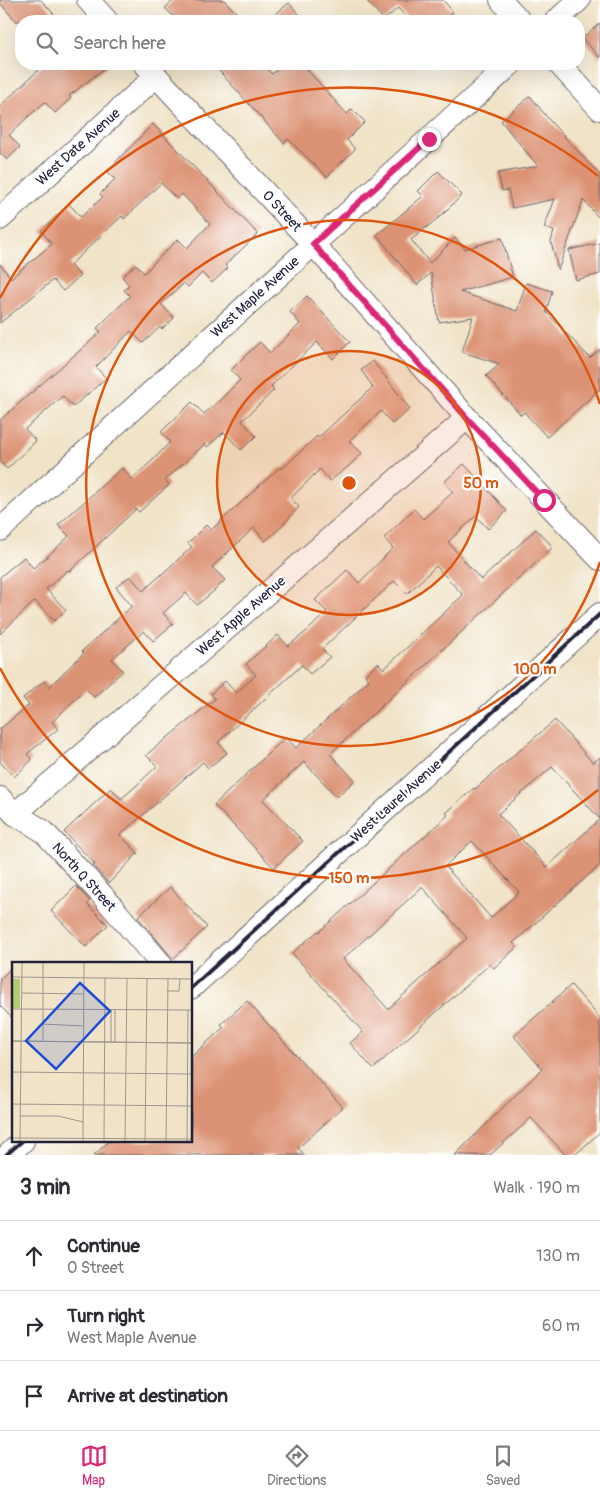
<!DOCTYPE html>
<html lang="en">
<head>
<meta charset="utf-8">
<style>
	body { margin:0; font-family:Pangolin,sans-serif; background:#f7f7f7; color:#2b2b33 }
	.stop { position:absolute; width:15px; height:15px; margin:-11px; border:4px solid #db2777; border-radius:50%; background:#fff }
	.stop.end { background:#db2777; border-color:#fff; box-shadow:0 1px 5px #0008 }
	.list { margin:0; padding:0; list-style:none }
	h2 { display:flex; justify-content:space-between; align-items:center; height:65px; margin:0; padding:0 20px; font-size:21px }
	h2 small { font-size:16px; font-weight:400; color:#7c7c81 }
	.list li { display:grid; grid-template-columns:32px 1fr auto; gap:15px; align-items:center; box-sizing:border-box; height:70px; padding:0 20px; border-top:1px solid #e1e1e2 }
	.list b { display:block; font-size:19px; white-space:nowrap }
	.list p { margin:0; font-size:16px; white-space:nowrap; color:#7c7c81 }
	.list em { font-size:16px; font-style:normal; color:#7c7c81 }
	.icon { flex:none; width:28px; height:28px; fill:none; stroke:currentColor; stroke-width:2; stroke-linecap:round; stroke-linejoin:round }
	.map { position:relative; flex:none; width:600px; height:1155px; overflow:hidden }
	.search { position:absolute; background:#fff; box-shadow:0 5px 20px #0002; left:15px; right:15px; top:15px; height:55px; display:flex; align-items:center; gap:12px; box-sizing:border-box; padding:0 18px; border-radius:20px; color:#7c7c81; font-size:19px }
	.sheet { height:275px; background:#fff }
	nav { display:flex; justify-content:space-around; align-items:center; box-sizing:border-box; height:70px; border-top:1px solid #e1e1e2; background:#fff; font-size:14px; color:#7c7c81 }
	nav a { display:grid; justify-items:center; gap:2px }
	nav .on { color:#db2777 }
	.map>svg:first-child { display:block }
</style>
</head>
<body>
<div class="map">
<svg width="600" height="1155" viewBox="0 0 600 1155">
	<rect width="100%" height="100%" fill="#fff"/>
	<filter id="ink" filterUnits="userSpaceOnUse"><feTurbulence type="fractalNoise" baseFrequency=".02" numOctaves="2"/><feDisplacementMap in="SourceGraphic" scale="10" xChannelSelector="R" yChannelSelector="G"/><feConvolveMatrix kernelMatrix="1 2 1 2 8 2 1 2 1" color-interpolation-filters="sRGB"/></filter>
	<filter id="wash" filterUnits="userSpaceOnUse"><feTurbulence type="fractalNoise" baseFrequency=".0096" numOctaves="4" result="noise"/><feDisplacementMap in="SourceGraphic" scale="20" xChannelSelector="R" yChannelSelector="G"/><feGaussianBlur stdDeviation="1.12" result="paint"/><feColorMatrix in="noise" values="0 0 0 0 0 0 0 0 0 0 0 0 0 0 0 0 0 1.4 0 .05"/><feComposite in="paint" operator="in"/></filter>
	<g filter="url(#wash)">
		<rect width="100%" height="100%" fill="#f0e3c7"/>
		<g id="blocks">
			<g fill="#dc9374" fill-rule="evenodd">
				<path d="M 0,0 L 41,0 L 60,21 L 16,21 L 0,3 Z"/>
				<path d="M 174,0 L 224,0 L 245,21 L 178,21 L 165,8 Z"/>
				<path d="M 366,0 L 443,0 L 453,12 L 442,21 L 410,21 L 398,8 L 384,20 Z"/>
				<path d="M 289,3 L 305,21 L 267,21 Z"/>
				<path d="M 600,23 L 600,58 L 582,38 Z"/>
				<path d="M 45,64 L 110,64 L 69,96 L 71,98 L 55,113 L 45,102 L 29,116 L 9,135 L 20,147 L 7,160 L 0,153 L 0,106 Z"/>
				<path d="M 213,64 L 262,64 L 272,74 L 284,64 L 302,64 L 347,114 L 352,109 L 365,122 L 347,140 L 355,149 L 327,177 L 288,139 L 284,143 Z"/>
				<path d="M 530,96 L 550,121 L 600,175 L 600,219 L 583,200 L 558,270 L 551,242 L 554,231 L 544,228 L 555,199 L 512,208 L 508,190 L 502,191 L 498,173 L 538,166 L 501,121 Z"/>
				<path d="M 153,124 L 258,234 L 225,265 L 228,268 L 212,283 L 202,273 L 188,287 L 184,283 L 161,304 L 174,318 L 162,329 L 160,327 L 143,343 L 131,331 L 96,367 L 106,378 L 73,407 L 63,396 L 25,429 L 36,441 L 7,469 L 0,462 L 0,420 L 101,332 L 97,328 L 130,296 L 124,290 L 129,285 L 122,277 L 136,264 L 144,273 L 178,239 L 187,248 L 210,224 L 182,194 L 177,199 L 161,183 L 124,219 L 122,216 L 70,265 L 80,276 L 63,291 L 53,280 L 0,323 L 0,264 L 11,278 L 52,244 L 41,231 L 69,204 L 81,217 L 103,197 L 100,194 L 115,179 L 107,171 Z"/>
				<path d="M 438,171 L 462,195 L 442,215 L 411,240 L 430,263 L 455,238 L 465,249 L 502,238 L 513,277 L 460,292 L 517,311 L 526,283 L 552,291 L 546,312 L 590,358 L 600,349 L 600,389 L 547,437 L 524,412 L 521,415 L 486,376 L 500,364 L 462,352 L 473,317 L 439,322 L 431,273 L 417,285 L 377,235 L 423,196 L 418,191 Z"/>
				<path d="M 600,243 L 600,274 L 576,280 L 569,250 Z"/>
				<path d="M 307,296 L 350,342 L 333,359 L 317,342 L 271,386 L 274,390 L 242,421 L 256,436 L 241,450 L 224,432 L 207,447 L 205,444 L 165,480 L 169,485 L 139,512 L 136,509 L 70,571 L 68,570 L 46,589 L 66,610 L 54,621 L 35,601 L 0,634 L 0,577 L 24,557 L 33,568 L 48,556 L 69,536 L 58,525 L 122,468 L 132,479 L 153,460 L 170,442 L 161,432 L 192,402 L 204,414 L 220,400 L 240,380 L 231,370 L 246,355 L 260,342 L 270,353 L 300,324 L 290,312 Z"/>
				<path d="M 373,361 L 410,409 L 392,424 L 381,411 L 349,441 L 362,453 L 349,466 L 330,481 L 320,469 L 291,498 L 299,507 L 278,530 L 265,541 L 254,528 L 212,567 L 225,580 L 214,591 L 197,605 L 186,593 L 163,613 L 173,624 L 153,641 L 144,631 L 112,659 L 123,671 L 94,697 L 86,689 L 52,722 L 58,729 L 27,754 L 32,760 L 14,777 L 0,762 L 0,729 L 29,705 L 23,698 L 44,681 L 49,687 L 84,653 L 82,651 L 132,606 L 116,587 L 130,576 L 143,591 L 192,547 L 188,543 L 206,525 L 211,530 L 280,467 L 282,469 L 317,436 L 318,438 L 373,387 L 361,370 Z"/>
				<path d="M 464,464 L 507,511 L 488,529 L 476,516 L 448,542 L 481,580 L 536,529 L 553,547 L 330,754 L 355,780 L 337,797 L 304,762 L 263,800 L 303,841 L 274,868 L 214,805 L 286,737 L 296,748 L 369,680 L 365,675 L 378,663 L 384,669 L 463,595 L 436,566 L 407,594 L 394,581 L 322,649 L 330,657 L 310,674 L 302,665 L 218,742 L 227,753 L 208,768 L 203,762 L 120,835 L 138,853 L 109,883 L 93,866 L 95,864 L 64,832 L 111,788 L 121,799 L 136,786 L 157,766 L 146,755 L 215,699 L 211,694 L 225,681 L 236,693 L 256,675 L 246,664 L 278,635 L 288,646 L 307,631 L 327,612 L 315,600 L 347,570 L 359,583 L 393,548 L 384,538 L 414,509 L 423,519 L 453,492 L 444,482 Z"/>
				<path d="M 555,720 L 593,763 L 600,757 L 600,865 L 513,943 L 517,947 L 494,968 L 490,964 L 373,1069 L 350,1043 L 363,1032 L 292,953 L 318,931 L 319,932 L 448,815 L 446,813 L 474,788 L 475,789 ZM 552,767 L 600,819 L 547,867 L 498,814 ZM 472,841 L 519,892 L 491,918 L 445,866 ZM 422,887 L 467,938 L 388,1009 L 343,959 Z"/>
				<path d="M 76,886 L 90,901 L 87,904 L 108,925 L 86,947 L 51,911 Z"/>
				<path d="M 170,887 L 207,927 L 173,959 L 138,917 Z"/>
				<path d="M 14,965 L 14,1020 L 0,1006 L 0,979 Z"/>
				<path d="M 571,985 L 600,1018 L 600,1132 L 575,1155 L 566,1155 L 531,1118 L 490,1155 L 455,1155 L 542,1069 L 514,1036 Z"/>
				<path d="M 247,1001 L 343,1107 L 298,1148 L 305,1155 L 94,1155 L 109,1141 L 191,1141 L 191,1057 L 224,1027 L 221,1024 Z"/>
			</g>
		</g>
	</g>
	<g filter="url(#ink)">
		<use href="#blocks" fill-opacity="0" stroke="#6a666c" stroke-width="1"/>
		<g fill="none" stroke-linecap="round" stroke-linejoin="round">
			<defs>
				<g id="minor">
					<path d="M 88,0 L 107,21"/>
					<path d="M 501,0 L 520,21"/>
					<path d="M 556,21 L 579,0"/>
					<path d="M 145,64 L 313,244 L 467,418 L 600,559"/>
					<path d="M 559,64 L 600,109"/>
					<path d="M 0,219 L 156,76"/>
					<path d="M 0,530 L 511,64"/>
					<path d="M 0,798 L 15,814 L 43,831 L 102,895 L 161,964"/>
					<path d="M 15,814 L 467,418"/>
					<path d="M 191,988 L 600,614"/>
					<path d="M 8,1155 L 23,1141"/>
				</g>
			</defs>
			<use href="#minor" stroke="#6a666c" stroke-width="24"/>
			<use href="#minor" stroke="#fff" stroke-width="22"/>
			<g stroke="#22223b" stroke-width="4">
				<path d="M 191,988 L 600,614"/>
				<path d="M 6,1155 L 22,1141"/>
			</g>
		</g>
	</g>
	<g fill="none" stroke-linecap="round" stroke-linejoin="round" filter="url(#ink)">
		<path stroke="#db2777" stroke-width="6" d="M 429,139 L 313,244 L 467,418 L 544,500"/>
	</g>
	<circle cx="349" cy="483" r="132" fill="#de560e" fill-opacity=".12"/>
	<g fill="none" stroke="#de560e" stroke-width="2.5">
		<circle cx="349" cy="483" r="132"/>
		<path d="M600 562A263 263 0 1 1 600 404"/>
		<path d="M598 790A395 395 0 0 1 0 668M0 298A395 395 0 0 1 598 176"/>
	</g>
	<g text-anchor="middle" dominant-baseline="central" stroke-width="4.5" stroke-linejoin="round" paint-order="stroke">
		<g font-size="14" fill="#22223b" stroke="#fff">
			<text transform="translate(78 147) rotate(-42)">West Date Avenue</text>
			<text transform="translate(282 211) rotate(47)">O Street</text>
			<text transform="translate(255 297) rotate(-42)">West Maple Avenue</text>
			<text transform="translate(241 616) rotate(-41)">West Apple Avenue</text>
			<text transform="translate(396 801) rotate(-42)">West Laurel Avenue</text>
			<text transform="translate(84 877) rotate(48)">North Q Street</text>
		</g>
	</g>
	<g transform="translate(12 962)">
		<rect width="180" height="180" fill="#f0e3c7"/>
		<path d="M 0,17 L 8,17 L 8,46 L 0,46 Z" fill="#b1cd74"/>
		<path fill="none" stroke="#9e968f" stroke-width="1" d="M 0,15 L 180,17M 155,29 L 167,29 L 168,17M 10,31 L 72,32M 0,47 L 180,48M 103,48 L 103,80M 30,62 L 71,64M 0,79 L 180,81M 0,79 L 180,81M 31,79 L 31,0M 99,80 L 99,48M 0,110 L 180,112M 0,142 L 180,144M 8,154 L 46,154 L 71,160M 0,176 L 180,177M 8,180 L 10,0M 71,180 L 72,0M 92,180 L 93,16M 113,180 L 115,16M 133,180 L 135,17M 154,180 L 156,17M 175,180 L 176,48"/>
		<path fill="#1d4ed8" fill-opacity="0.15" stroke="#1d4ed8" stroke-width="2.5" d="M 68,21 L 98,49 L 44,107 L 14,79 Z"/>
		<rect width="180" height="180" fill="none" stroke="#22223b" stroke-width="2.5"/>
	</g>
	<circle cx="349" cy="483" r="8" fill="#de560e" stroke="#fff" stroke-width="2.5"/>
	<g font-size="15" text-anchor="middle" font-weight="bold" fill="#de560e" stroke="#fff" stroke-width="4.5" stroke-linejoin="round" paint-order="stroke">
		<text x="481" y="488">50 m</text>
		<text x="535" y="674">100 m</text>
		<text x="349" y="883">150 m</text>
	</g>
</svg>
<div class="stop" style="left:544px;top:500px"></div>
<div class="stop end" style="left:429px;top:139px"></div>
<div class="search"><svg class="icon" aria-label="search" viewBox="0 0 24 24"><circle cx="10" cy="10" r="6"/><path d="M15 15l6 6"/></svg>Search here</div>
</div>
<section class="sheet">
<h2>3 min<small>Walk · 190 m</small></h2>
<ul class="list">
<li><svg class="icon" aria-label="ahead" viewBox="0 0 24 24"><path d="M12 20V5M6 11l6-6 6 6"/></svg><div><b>Continue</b><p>O Street</p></div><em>130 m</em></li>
<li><svg class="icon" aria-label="right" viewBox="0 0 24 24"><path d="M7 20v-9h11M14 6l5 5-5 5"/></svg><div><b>Turn right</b><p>West Maple Avenue</p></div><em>60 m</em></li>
<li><svg class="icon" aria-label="arrive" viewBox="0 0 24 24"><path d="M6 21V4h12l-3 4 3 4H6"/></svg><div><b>Arrive at destination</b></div></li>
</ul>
</section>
<nav>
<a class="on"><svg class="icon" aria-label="map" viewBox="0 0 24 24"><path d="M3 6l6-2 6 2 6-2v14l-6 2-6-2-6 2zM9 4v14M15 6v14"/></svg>Map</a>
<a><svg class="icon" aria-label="directions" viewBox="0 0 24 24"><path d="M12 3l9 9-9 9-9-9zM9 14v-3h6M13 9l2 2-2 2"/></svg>Directions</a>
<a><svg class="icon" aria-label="saved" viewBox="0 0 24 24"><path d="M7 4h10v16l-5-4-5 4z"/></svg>Saved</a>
</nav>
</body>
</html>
